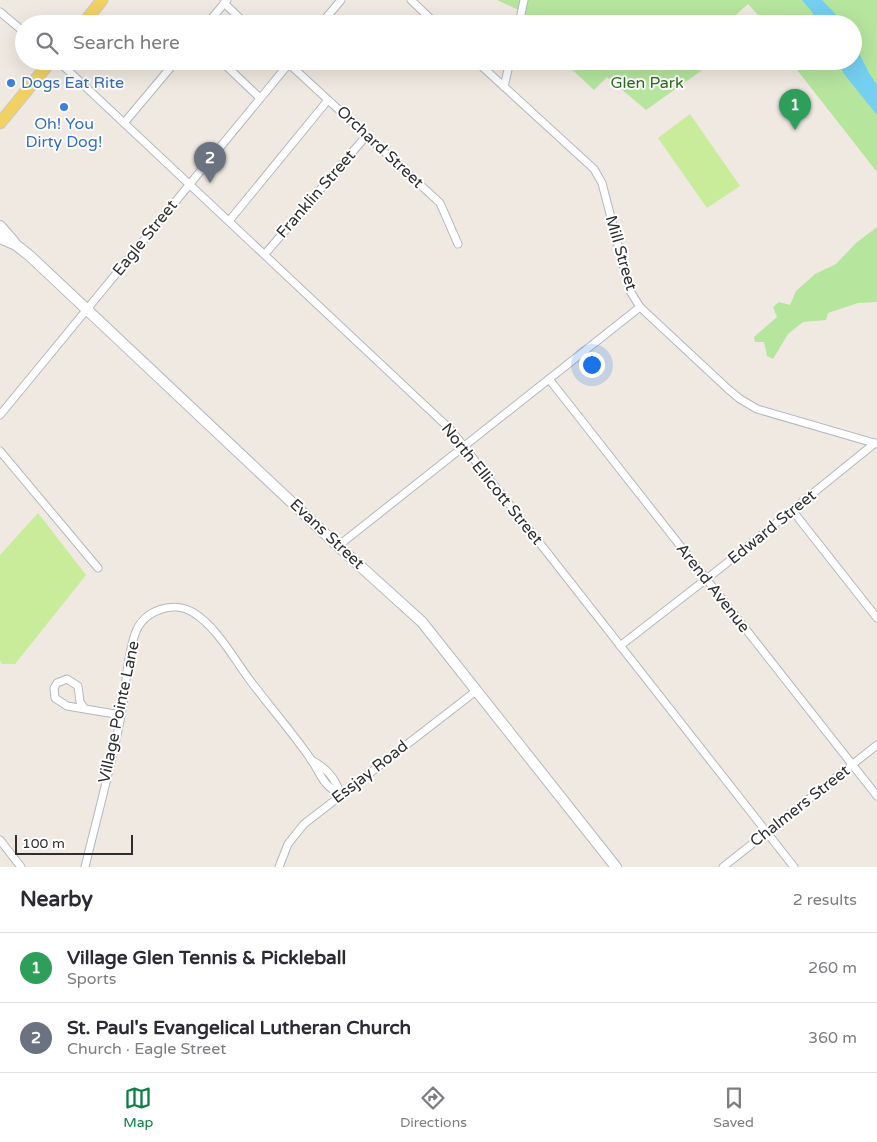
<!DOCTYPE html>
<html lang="en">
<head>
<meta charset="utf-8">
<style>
	body { margin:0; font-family:"Varela Round",sans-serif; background:#f2f2f3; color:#2b2b33 }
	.scale { position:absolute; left:15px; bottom:12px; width:118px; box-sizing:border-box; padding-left:5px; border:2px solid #2e2e2e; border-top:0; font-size:14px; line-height:18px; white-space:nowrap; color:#2e2e2e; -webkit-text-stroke:4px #fff; paint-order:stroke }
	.you { position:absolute; left:591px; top:364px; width:18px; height:18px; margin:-12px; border:4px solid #fff; border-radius:50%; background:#1a73e8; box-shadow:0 0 0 8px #1a73e833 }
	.badge { display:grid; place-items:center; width:32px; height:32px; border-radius:50%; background:#0b8043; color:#fff; font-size:16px; font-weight:700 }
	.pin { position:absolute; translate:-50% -41px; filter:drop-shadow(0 1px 2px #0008) }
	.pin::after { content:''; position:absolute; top:26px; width:18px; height:15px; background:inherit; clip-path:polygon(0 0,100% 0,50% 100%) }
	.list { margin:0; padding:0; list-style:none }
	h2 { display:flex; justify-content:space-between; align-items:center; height:65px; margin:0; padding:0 20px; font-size:21px }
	h2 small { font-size:16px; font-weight:400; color:#7c7c81 }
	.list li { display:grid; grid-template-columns:32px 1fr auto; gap:15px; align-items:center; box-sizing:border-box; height:70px; padding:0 20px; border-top:1px solid #e1e1e2 }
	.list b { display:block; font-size:19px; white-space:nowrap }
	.list p { margin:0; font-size:16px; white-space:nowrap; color:#7c7c81 }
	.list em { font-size:16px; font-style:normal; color:#7c7c81 }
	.icon { flex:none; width:28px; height:28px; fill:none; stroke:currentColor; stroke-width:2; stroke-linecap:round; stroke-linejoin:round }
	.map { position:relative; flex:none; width:877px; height:867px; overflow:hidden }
	.search { position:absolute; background:#fff; box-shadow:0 5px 20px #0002; left:15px; right:15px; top:15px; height:55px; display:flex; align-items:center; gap:12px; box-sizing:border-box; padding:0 18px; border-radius:28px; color:#7c7c81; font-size:19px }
	.sheet { height:205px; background:#fff }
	nav { display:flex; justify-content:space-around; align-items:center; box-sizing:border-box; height:70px; border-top:1px solid #e1e1e2; background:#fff; font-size:14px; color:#7c7c81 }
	nav a { display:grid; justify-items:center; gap:2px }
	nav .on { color:#0b8043 }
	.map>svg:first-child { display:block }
</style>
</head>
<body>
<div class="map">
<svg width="877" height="867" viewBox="0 0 877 867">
	<rect width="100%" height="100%" fill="#efe9e1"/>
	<g fill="#b6e59e">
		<path d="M 497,0 L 877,0 L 877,172 L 790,61 L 853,61 L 853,24 L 748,24 L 758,15 L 748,4 L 726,24 L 524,24 L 522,22 L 523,12 Z"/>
		<path d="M 563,61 L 715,61 L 646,110 L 607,77 L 594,90 Z"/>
		<path d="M 877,227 L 877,302 L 858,303 L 828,313 L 826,320 L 803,322 L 788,334 L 773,359 L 767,356 L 764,342 L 755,342 L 754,337 L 777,317 L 773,307 L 779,302 L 790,305 L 796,291 L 815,274 L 836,264 L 856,243 Z"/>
	</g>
	<g fill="#c9ec9a">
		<path d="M 690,114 L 740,186 L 707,208 L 658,138 Z"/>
		<path d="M 38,513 L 86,575 L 15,664 L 2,664 L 0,661 L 0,555 Z"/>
	</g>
	<g fill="#75cff0">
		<path d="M 802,0 L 822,0 L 845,24 L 818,24 L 812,12 Z"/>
		<path d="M 853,41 L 869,73 L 877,85 L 877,115 L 844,74 L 838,61 L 853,61 Z"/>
	</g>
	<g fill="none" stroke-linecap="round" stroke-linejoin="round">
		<defs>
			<g id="street">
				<path d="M 411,0 L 436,24"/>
				<path d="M 224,3 L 246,24"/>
				<path d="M 0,12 L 24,32"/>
				<path d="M 207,24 L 227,0"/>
				<path d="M 321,24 L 341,0"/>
				<path d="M 519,24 L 524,0"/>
				<path d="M 58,61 L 451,430 L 794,867"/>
				<path d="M 221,61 L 260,98"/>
				<path d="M 476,61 L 594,169 L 602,183 L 630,291 L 640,307 L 728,389 L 740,399 L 757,409 L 877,444"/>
				<path d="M 287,62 L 440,203 L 458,244"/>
				<path d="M 504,87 L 510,61"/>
				<path d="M 124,123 L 176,61"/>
				<path d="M 229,221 L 328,100"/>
				<path d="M 265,254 L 367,135"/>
				<path d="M 549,379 L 877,796"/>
				<path d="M 0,415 L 291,61"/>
				<path d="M 0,451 L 98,568"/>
				<path d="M 792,510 L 877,618"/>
				<path d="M 338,546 L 640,307"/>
				<path d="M 620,646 L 723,566 L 875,443"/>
				<path d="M 85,709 L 67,706 L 55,698 L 54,688 L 57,683 L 67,679 L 78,686 L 80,702 L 85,709 L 121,715"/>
				<path d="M 311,760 C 327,768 335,778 341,795"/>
				<path d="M 0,840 L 21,867"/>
				<path d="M 85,867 C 97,817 111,767 121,716 C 126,689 126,660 135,634 C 143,610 174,600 194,613 C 218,628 235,661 252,683 C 271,708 292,732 310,758 C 322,775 321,784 341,795"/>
				<path d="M 279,867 L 288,844 L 304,824 L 476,691"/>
				<path d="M 723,867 L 877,745"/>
			</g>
			<g id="secondary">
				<path d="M 0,226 L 14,242"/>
				<path d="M 0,238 L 16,245 L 30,256 L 338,546 L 422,622 L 616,867"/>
			</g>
			<g id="primary">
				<path d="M 83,24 L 102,0"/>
				<path d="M 0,123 L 51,61"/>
			</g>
		</defs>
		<use href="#street" stroke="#b4b7c1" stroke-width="9"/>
		<use href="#secondary" stroke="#b4b7c1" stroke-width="12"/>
		<use href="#primary" stroke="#c9c9c9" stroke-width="13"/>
		<use href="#street" stroke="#fff" stroke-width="7"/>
		<use href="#secondary" stroke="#fff" stroke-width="10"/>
		<use href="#primary" stroke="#f2d163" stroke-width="11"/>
	</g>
	<g fill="#3f7fe0" stroke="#fff" stroke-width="2">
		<circle cx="11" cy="83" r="5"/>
		<circle cx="64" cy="107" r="5"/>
	</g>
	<g text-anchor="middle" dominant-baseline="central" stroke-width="4" stroke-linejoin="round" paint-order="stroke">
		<g font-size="16" fill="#366cbe" stroke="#fff" text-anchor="start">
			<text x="21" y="83">Dogs Eat Rite</text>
			<text x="64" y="124" text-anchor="middle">Oh! You<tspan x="64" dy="18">Dirty Dog!</tspan></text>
		</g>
		<g font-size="16" fill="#2c6e1b" stroke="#fff">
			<text x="647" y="83">Glen Park</text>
		</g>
		<g font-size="16" fill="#2e2e2e" stroke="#fff">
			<text transform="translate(380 147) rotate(43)">Orchard Street</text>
			<text transform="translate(316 194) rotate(-49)">Franklin Street</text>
			<text transform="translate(145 238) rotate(-51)">Eagle Street</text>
			<text transform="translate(621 253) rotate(74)">Mill Street</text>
			<text transform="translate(492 484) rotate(51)">North Ellicott Street</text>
			<text transform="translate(772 527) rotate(-39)">Edward Street</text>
			<text transform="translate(327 534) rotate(43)">Evans Street</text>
			<text transform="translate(713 588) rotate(52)">Arend Avenue</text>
			<text transform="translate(119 712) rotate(-78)">Village Pointe Lane</text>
			<text transform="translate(370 772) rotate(-38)">Essjay Road</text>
			<text transform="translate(800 806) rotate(-38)">Chalmers Street</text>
		</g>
	</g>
</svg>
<div class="scale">100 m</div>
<div class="you"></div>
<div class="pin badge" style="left:795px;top:130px;background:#2e9e5b">1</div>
<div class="pin badge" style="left:210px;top:183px;background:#6b7280">2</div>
<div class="search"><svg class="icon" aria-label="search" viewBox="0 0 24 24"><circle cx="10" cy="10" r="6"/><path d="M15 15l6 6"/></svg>Search here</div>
</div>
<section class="sheet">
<h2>Nearby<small>2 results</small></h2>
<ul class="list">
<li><span class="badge" style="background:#2e9e5b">1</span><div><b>Village Glen Tennis &amp; Pickleball</b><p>Sports</p></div><em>260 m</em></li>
<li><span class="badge" style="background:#6b7280">2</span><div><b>St. Paul's Evangelical Lutheran Church</b><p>Church · Eagle Street</p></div><em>360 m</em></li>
</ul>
</section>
<nav>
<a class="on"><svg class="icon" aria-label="map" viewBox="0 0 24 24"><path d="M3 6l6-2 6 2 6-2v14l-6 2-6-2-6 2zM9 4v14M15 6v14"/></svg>Map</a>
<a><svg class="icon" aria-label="directions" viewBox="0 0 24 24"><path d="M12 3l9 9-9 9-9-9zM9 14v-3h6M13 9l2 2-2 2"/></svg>Directions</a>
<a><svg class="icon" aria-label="saved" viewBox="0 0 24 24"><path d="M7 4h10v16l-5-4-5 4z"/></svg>Saved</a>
</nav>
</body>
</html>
